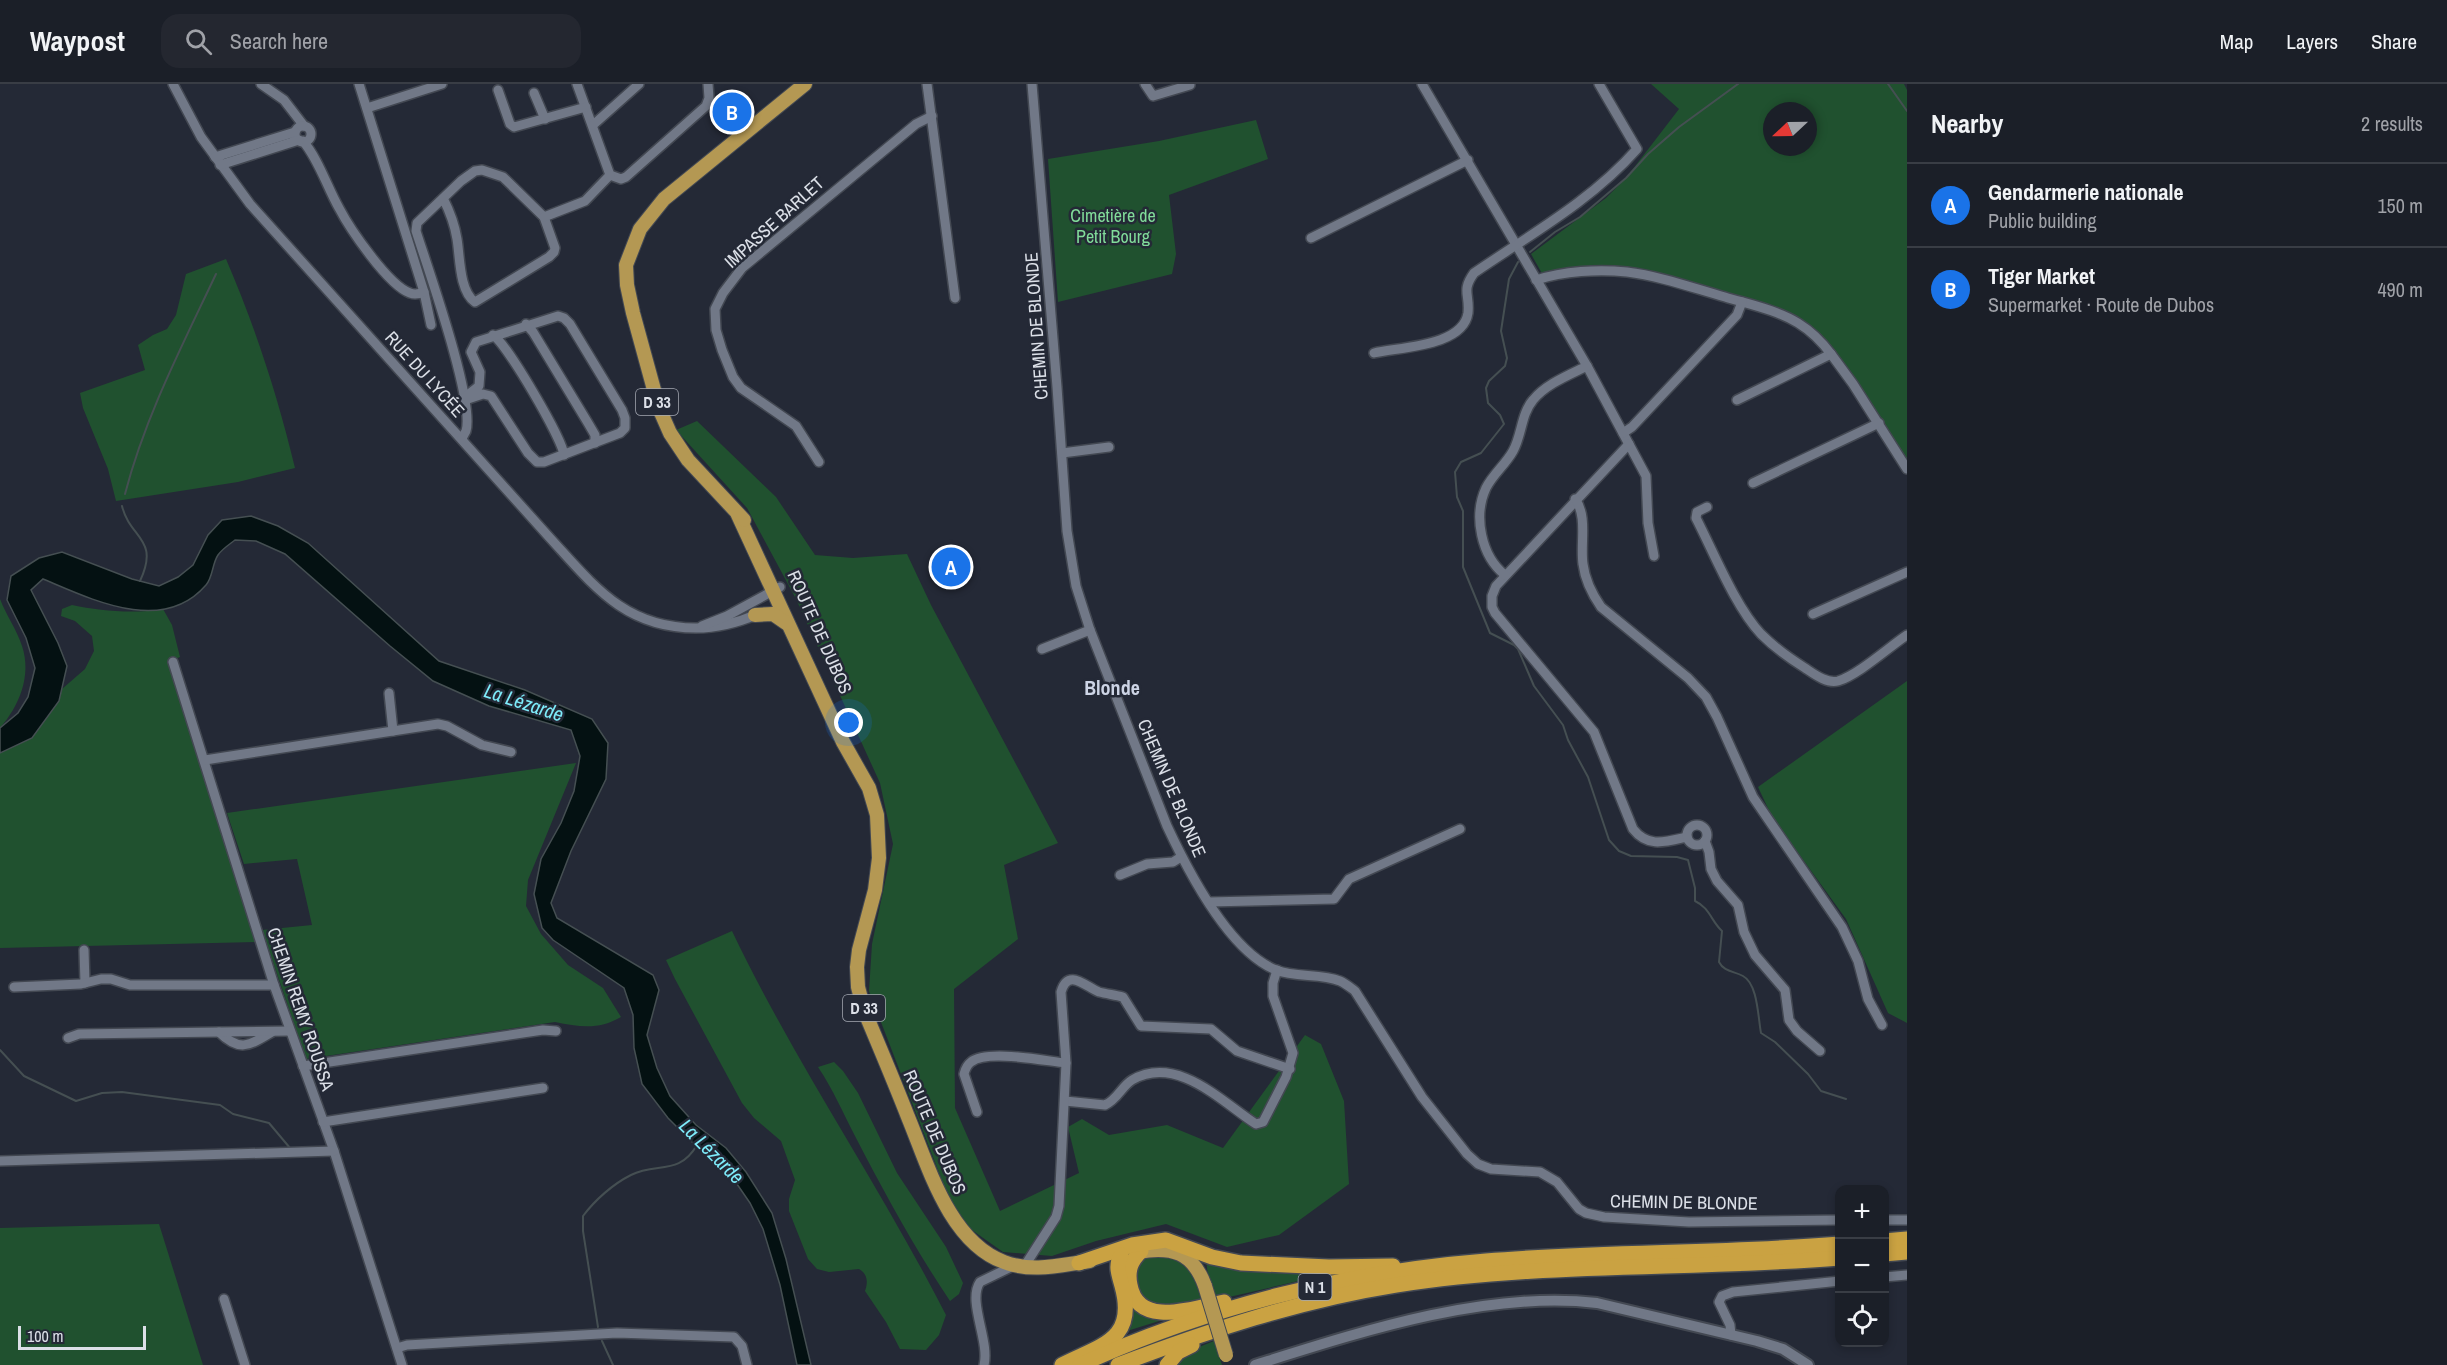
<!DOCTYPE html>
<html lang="en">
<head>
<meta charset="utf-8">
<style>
	body { margin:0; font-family:"Archivo Narrow",sans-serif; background:#242730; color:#f1f3f6 }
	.controls { position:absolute; right:18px; bottom:18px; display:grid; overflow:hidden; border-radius:12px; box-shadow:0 3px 9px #0003 }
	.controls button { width:54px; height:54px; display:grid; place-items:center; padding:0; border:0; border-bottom:2px solid #393d45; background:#1b1f28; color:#f1f3f6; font:30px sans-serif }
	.compass { position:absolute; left:1763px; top:18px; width:54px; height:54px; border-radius:50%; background:#1b1f28; box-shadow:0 3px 9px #0003; rotate:248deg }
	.scale { position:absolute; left:18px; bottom:15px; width:128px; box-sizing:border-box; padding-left:6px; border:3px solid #dce0e8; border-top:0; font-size:16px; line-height:21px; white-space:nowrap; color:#dce0e8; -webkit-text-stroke:4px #242936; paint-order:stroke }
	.you { position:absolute; left:849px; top:639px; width:21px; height:21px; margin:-15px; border:4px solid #fff; border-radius:50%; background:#1a73e8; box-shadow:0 0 0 9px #1a73e833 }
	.badge { display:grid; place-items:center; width:39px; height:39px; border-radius:50%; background:#1a73e8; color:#fff; font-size:20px; font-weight:700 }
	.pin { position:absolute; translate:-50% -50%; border:3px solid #fff; box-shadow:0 2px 6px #0006 }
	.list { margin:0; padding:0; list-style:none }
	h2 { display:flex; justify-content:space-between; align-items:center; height:78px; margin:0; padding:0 24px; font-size:26px }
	h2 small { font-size:20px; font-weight:400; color:#a0a2a8 }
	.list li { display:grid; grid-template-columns:39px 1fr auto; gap:18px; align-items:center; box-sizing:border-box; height:84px; padding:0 24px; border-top:2px solid #393d45 }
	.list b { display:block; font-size:22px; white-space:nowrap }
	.list p { margin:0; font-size:20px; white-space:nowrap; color:#a0a2a8 }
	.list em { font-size:20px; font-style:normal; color:#a0a2a8 }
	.icon { flex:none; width:33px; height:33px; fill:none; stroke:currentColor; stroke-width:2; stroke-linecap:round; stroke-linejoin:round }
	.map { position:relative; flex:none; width:1907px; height:1281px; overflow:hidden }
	header { display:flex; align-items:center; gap:36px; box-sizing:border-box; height:84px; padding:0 30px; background:#1b1f28; border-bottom:2px solid #393d45 }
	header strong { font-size:28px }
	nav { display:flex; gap:33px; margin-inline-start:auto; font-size:21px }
	.search { width:420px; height:54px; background:#242730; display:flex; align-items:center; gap:15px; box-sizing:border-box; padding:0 21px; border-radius:18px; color:#a0a2a8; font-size:22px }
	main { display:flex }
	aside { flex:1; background:#1b1f28 }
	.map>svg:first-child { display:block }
</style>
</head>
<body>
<header>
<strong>Waypost</strong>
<div class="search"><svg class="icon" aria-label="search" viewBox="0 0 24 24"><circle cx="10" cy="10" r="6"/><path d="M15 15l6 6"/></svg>Search here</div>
<nav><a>Map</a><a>Layers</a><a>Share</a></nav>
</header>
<main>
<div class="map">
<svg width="1907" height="1281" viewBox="0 0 1907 1281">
	<rect width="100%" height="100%" fill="#242936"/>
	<g fill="#20512f" fill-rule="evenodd">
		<path d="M 1651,0 L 1904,0 L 1907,6 L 1907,385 L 1823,259 L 1795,237 L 1625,188 L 1544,193 L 1531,170 L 1606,114 L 1626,94 L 1679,25 ZM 1772,27 L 1808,27 L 1808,63 L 1772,63 Z"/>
		<path d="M 1256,36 L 1268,75 L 1169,111 L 1176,170 L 1172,190 L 1058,218 L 1048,75 L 1159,57 Z"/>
		<path d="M 226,175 C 255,242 278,313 295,384 L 238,398 L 116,417 L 108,385 L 83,324 L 80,309 L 145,286 L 138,261 L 153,251 L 167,245 L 176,231 L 186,190 Z"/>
		<path d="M 697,337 L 776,413 L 815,471 L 853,474 L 907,470 L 931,521 L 1058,759 L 1004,781 L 1018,855 L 954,905 L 955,1024 L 1000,1127 L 1079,1089 L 1068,1043 L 1082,1035 L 1109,1051 L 1167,1041 L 1223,1064 L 1305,951 L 1321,960 L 1344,1017 L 1349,1100 L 1279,1151 L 1227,1163 L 1166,1140 L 1096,1157 L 1052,1172 L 1003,1168 L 969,1144 L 948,1112 L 869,907 L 872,860 L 893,760 L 880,699 L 796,515 L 747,424 L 676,346 Z"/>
		<path d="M 0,515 C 6,531 17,546 22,562 C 32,592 19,622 0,644 Z"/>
		<path d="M 72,521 C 101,527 133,530 163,525 L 172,541 L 180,573 L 170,577 L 257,858 L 0,864 L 0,669 L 32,654 L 59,617 L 62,605 L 85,585 L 94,567 L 92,552 L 75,537 L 61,532 L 62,525 Z"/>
		<path d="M 1907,597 L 1907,939 L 1888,929 L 1846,835 L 1772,733 L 1758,703 Z"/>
		<path d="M 576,679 L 528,796 L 526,822 L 541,850 L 568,881 L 603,904 L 621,933 C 599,946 580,943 555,938 L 306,975 L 262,846 L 312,841 L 297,775 L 244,780 L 227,729 Z"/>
		<path d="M 732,847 C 795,979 879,1100 946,1231 L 939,1251 L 926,1266 L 900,1265 L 886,1238 L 865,1207 C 868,1199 868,1190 859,1185 L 829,1188 L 817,1185 L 808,1175 L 789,1127 L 789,1115 L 795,1096 L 781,1057 L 754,1034 L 742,1019 L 675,895 L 666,876 Z"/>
		<path d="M 834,978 L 843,987 L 858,1009 L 897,1089 L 946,1163 L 963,1199 L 959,1210 L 950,1217 C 915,1165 884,1108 855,1052 C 842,1027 834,1007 818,983 Z"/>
		<path d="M 159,1140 L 203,1281 L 0,1281 L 0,1144 Z"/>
		<path d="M 1153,1172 C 1189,1175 1192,1186 1202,1218 C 1178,1221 1158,1226 1138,1211 L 1133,1181 L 1139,1176 Z"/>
		<path d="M 1206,1176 L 1338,1188 L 1216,1216 L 1208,1191 Z"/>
		<path d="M 1131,1218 L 1172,1233 L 1127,1247 L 1132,1229 Z"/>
		<path d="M 1214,1257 L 1222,1281 L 1170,1281 L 1184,1269 Z"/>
	</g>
	<path fill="#041112" stroke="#454f52" stroke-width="1.5" d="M 251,432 L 278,442 L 308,459 L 439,577 L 525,606 L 592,635 L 608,659 L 606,695 L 571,767 L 551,819 L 557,834 L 653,891 L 659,906 L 647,951 L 657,984 L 670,1012 L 696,1041 L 726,1064 L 746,1088 L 772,1129 L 786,1175 L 811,1281 L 797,1281 L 780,1201 L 763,1145 L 750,1119 L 726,1084 L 693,1059 L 668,1034 L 642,1000 L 634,964 L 633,931 L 624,904 L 553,856 L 542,844 L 534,810 L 541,775 L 561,739 L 574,707 L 580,672 L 571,646 L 489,622 L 433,597 L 390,562 L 285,470 L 256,457 L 235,456 C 230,460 222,465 218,471 C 212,480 213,493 206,501 C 163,551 93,516 43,495 L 31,506 L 58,559 L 67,582 L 59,617 L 32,654 L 0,669 L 0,644 L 18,629 L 28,613 L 35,584 L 26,554 L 7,516 L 11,492 L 39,474 L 62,468 L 132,495 L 159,502 L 178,493 L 193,481 L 208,451 L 222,436 Z"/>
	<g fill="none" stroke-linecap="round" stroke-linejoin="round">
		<g stroke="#454f52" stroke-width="2">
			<path d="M 1888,0 L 1907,27"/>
			<path d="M 1530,168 L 1555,148 L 1580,133 L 1626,94 L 1648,70 L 1679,43 L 1738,0"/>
			<path d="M 1518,178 L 1509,195 L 1501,247 L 1507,274 L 1505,282 L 1489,297 L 1486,304 L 1488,319 L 1500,331 L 1504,340 L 1481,369 L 1461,378 L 1455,388 L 1457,413 L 1463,427 L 1463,483 L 1490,549 L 1514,561 L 1518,565 L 1534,602 L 1563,641 L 1568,656 L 1588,693 L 1609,756 L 1619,767 L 1631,772 L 1677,773 L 1688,776 L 1695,804 L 1695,817 C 1710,824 1711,837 1722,847 L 1719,878 C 1724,888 1734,887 1743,892 C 1758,900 1758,934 1761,949 L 1775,958 L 1808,990 L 1821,1007 L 1846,1015"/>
			<path d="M 125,410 C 145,333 182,262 216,190"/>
			<path d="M 122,422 C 130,455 160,454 140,497"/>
			<path d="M 0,966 L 24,992 L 76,1017 L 102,1009 L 122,1008 L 220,1021 L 233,1030 L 269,1039 L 290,1064"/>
			<path d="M 598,1243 L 583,1147 L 583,1132 C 595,1116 613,1100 631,1091 C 657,1078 679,1092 697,1061"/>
			<path d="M 602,1257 L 613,1281"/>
		</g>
		<defs>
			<g id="minor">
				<path d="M 173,0 L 201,53 L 250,120 L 550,454 C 594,502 625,544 696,544 C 718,544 737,539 758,530"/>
				<path d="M 261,0 L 284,16 L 304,42"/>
				<path d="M 359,0 L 424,208 L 431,241"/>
				<path d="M 577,0 L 610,91 L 621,95 L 626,93 L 706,22 L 709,14 L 708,0"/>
				<path d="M 927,0 L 955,214"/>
				<path d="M 1032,0 L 1057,303 L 1067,447 L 1076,502 L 1090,546 L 1167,742 C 1188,787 1229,867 1276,886 C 1296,894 1320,889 1340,897 C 1345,899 1351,904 1355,907 L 1422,1013 L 1467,1070 L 1478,1080 L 1491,1085 L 1540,1088 L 1557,1098 L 1579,1125 L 1586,1129 L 1604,1133 L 1689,1138 L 1840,1136"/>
				<path d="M 1145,0 L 1153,12 L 1190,1"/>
				<path d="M 1422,0 L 1587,282 L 1646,392 L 1648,439 L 1654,472"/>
				<path d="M 498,6 L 510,40 L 514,43 L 586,23"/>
				<path d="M 534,9 L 545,35"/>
				<path d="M 367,24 L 442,0"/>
				<path d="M 593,41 L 639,0"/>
				<circle cx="303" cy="50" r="8"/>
				<path d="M 303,57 C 319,76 327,103 339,124 C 350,145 388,201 410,209 C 415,211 419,210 424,208"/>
				<path d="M 215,73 L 295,48"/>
				<path d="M 220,81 L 299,56"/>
				<path d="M 443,114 C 449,126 455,142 457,155 C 460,172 459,207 475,218 L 549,173 L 554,168 L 555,164 L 544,133 L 503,93 L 482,86 L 475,87 L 461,97 L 417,139 L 416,147 C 427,182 475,317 466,347 C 465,349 463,352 462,355"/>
				<path d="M 544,133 L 585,117 L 610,91"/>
				<path d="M 1311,154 L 1468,76"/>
				<path d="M 1536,196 C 1564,187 1598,185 1627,188 C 1660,192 1693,204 1725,213 C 1748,220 1777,226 1798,239 C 1811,247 1822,258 1831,270 L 1737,316"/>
				<path d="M 526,240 L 533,248 L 588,339 L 595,351 L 595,359"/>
				<path d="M 493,251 C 507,260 562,354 564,371"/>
				<path d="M 1374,269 C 1398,263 1463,263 1468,229 C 1470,210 1461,207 1474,189 C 1531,150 1591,117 1637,65 L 1599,0"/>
				<path d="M 1831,270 L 1853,300 L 1907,385"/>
				<path d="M 465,313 L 479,302 L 480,288 L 471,268 L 476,258 L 558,232 L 564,234 L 570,240 L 622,326 L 625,334 L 625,344 L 620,349 L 544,378 L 537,378 L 528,369 L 491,312 L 483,310 L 465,316"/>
				<path d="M 1623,349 L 1632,343 L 1737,231 L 1742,218"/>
				<path d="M 1629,360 L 1496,502 L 1492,512 L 1492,523 L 1495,529 L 1594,648 L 1633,745 C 1648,764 1665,758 1687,753"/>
				<path d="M 1062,369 L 1109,363"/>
				<path d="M 819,378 L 796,342 L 741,304 L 733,293 L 722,266 L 716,246 L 715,225 L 723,209 L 742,184 L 916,40 L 932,32"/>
				<path d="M 1753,399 L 1879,339"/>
				<path d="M 1575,415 C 1588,432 1580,460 1583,480 C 1585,496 1592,510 1601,523 L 1688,594 L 1706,613 L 1717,633 L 1753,713 L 1842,843 L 1858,877 L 1868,915 L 1882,941"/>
				<path d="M 1707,423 L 1697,428 L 1696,434 C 1714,469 1735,522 1761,550 C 1774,563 1789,574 1805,584 C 1814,590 1827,600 1838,597 C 1858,591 1889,563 1907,551"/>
				<path d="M 1505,491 C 1481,472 1473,432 1486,404 C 1493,390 1506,380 1513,367 C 1522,351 1521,330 1533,316 C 1546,300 1569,291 1587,282"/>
				<path d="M 1813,530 L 1907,488"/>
				<path d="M 702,542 L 727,532 L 780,503"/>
				<path d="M 1042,565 L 1090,546"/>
				<path d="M 173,578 L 274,901 L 334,1067 L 402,1281"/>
				<path d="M 389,609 L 393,647"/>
				<path d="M 205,676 L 438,640 L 447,642 L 482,661 L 511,668"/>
				<circle cx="1697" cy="751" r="10"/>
				<path d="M 1705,757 L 1709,768 L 1711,785 L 1717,797 L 1738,821 L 1744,848 L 1755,871 L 1785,906 L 1789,936 L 1797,947 L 1820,967"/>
				<path d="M 1120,791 L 1147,780 L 1173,778 L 1181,773"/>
				<path d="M 1209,818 L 1334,815 L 1349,795 L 1460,745"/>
				<path d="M 84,866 L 85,899"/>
				<path d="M 14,903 L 81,900 L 101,895 L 111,895 L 130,901 L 274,901"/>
				<path d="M 219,948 C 240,969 250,961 272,948"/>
				<path d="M 68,954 L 79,950 L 290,947"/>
				<path d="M 303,982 L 543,946 L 556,947"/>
				<path d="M 1065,1017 L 1105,1021 C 1117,1016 1122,1002 1132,996 C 1177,970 1222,1018 1256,1040 L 1263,1038 L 1286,993 L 1293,969 L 1273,912 L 1273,899 L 1277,886"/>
				<path d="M 977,1028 L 964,990 C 965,986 967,981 971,978 C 987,965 1045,977 1066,979"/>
				<path d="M 323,1038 L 543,1004"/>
				<path d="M 0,1077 L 334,1067"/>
				<path d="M 1884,1136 L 1907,1136"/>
				<path d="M 1024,1183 L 1056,1133 L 1059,1122 L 1066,979 L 1061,908 C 1068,883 1086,903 1099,908 C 1107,910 1115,911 1123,913 L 1141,942 L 1211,945 L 1237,967 L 1290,985"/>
				<path d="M 1884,1193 L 1907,1191"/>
				<path d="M 224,1215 L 245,1281"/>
				<path d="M 1731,1251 L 1730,1241 L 1719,1218 L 1722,1212 L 1733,1208 L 1840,1197"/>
				<path d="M 397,1264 L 407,1261 L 617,1249 L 734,1253 L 742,1262 L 747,1281"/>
				<path d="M 984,1281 C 990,1257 967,1217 980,1198 L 1015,1181"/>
			</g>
			<path id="tertiary" d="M 1255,1281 C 1360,1248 1487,1206 1597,1219 L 1757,1257 L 1783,1265 L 1808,1281"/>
			<g id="primary">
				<path d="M 738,431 L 843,658 L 869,704 L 877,731 L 879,774 L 875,806 L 859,866 L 857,883 L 858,903 L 864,926 C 879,962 894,997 908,1033 C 928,1081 949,1158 1004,1178 C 1033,1189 1060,1181 1090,1177"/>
				<path d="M 744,436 L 688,376 L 670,349 L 659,324 L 633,229 L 627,201 L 626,181 L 640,145 L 664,115 L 805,0"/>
				<path d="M 755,531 L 773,530 L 786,539"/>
				<path d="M 1138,1168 C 1172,1162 1193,1168 1205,1202"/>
			</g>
			<g id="trunk">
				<path d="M 1884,1157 L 1907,1155"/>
				<path d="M 1141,1167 C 1131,1177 1127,1186 1130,1201 C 1138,1245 1194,1224 1224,1218"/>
				<path d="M 1884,1170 L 1907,1168"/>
				<path d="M 1079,1179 L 1132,1161 L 1166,1156 L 1212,1173 L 1241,1179 L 1329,1183 L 1393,1182"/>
				<path d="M 1062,1281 C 1101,1261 1137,1256 1122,1202 C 1119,1190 1115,1183 1121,1171"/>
				<path d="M 1080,1281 C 1206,1223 1347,1188 1486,1177 C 1604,1167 1722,1170 1840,1160"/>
				<path d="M 1118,1281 C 1207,1247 1301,1216 1396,1201 C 1543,1178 1692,1186 1840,1174"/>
				<path d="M 1167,1281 L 1178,1268 L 1192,1261"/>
			</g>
		</defs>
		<use href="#minor" stroke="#434852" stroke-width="12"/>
		<use href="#tertiary" stroke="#434852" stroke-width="14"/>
		<use href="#primary" stroke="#434852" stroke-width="16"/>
		<use href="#trunk" stroke="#434852" stroke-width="18"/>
		<use href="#minor" stroke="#717887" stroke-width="9"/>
		<use href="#tertiary" stroke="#717887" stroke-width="10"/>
		<use href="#primary" stroke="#b49853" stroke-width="14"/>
		<use href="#trunk" stroke="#caa242" stroke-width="15"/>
		<defs>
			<path id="primary-bridge" d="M 1205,1202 L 1226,1271"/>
		</defs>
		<use href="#primary-bridge" stroke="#434852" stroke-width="16" stroke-linecap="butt"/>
		<use href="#primary-bridge" stroke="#b49853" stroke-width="14"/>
	</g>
	<g text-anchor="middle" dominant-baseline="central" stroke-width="5" stroke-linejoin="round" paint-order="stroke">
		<g fill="#242936" stroke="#a5a9b3" stroke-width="1.5">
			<rect x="636" y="305" width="42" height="26" rx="4.5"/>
			<rect x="843" y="911" width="42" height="26" rx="4.5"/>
			<rect x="1298.5" y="1190" width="33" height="26" rx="4.5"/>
		</g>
		<g font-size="16" font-weight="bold" fill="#dce0e8">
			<text x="657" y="318">D 33</text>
			<text x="864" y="924">D 33</text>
			<text x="1315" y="1203">N 1</text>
		</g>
		<g font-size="18" fill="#81dc9a" stroke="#242936">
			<text x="1113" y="131">Cimetière de<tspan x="1113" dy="21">Petit Bourg</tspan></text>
		</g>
		<g font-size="18" fill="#dce0e8" stroke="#242936">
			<text transform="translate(774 138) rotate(-42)">IMPASSE BARLET</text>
			<text transform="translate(1036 242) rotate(-94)">CHEMIN DE BLONDE</text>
			<text transform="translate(425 290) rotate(48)">RUE DU LYCÉE</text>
			<text transform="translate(820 548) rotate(66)">ROUTE DE DUBOS</text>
			<text transform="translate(1172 704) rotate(67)">CHEMIN DE BLONDE</text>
			<text transform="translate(301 925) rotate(71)">CHEMIN REMY ROUSSA</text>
			<text transform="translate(935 1048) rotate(67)">ROUTE DE DUBOS</text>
			<text transform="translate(1684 1118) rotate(1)">CHEMIN DE BLONDE</text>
		</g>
		<g font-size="20" font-weight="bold" fill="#cdd4e5" stroke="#242936">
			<text x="1112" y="603">Blonde</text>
		</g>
		<g font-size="20" font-style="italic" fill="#7eecfb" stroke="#242936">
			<text transform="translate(524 618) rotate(18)">La Lézarde</text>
			<text transform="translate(712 1067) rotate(45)">La Lézarde</text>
		</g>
	</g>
</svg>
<div class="controls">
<button>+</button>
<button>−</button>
<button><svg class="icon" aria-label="locate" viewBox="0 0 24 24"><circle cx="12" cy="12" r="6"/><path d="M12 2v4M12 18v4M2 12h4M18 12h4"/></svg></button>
</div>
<svg class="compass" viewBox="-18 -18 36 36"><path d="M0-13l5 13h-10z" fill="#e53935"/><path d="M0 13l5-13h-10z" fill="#a0a2a8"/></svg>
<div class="scale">100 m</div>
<div class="you"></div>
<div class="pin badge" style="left:951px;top:483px">A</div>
<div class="pin badge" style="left:732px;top:28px">B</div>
</div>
<aside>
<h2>Nearby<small>2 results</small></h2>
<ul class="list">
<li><span class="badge">A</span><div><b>Gendarmerie nationale</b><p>Public building</p></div><em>150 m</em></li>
<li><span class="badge">B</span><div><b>Tiger Market</b><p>Supermarket · Route de Dubos</p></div><em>490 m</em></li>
</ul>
</aside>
</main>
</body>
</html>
